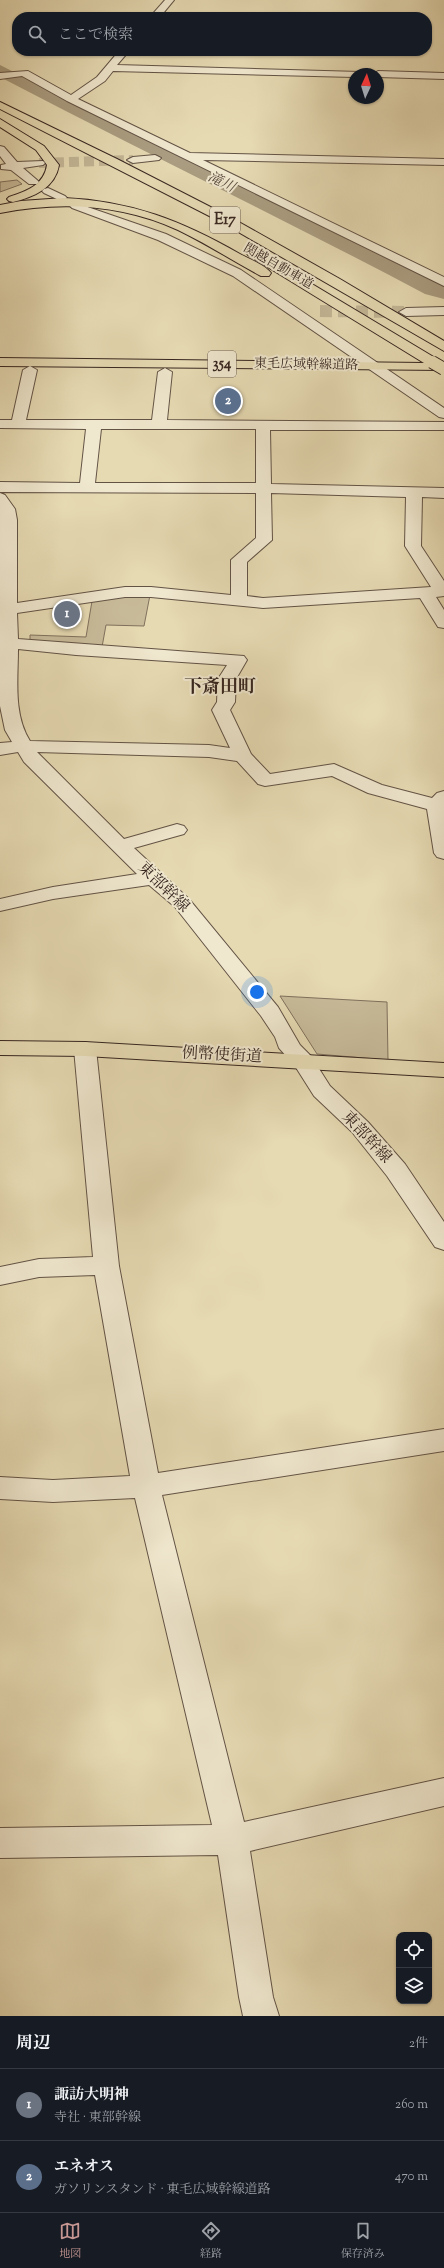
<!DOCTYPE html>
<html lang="ja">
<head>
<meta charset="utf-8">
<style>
	body { margin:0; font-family:"Sorts Mill Goudy","Noto Serif JP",serif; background:#20242c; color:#f1f3f6 }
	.controls { position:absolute; right:12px; bottom:12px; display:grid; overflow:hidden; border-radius:8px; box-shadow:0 1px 3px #0004 }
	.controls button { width:36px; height:36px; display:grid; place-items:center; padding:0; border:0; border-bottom:1px solid #363941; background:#171b24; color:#f1f3f6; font:20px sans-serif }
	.compass { position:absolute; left:348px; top:68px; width:36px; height:36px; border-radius:50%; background:#171b24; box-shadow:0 1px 3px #0004; rotate:4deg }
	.you { position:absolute; left:257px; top:992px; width:14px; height:14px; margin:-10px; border:3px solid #fff; border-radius:50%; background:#1a73e8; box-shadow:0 0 0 6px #1a73e833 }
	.badge { display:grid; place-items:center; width:26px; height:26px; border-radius:50%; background:#c59692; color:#fff; font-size:13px; font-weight:700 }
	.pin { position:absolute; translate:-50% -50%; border:2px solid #fff; box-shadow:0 1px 4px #0006 }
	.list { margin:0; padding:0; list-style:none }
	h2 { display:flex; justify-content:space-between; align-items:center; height:52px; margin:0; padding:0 16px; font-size:17px }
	h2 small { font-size:13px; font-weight:400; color:#9ea1a6 }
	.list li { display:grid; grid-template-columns:26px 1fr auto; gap:12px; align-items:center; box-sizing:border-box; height:72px; padding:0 16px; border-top:1px solid #363941 }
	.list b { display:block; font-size:15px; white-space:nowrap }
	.list p { margin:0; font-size:13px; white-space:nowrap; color:#9ea1a6 }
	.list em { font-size:13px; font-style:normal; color:#9ea1a6 }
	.icon { flex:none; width:22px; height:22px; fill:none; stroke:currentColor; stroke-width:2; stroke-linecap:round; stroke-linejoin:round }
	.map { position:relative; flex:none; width:444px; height:2016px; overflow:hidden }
	.search { position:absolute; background:#171b24; box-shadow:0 1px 3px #0004; left:12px; right:12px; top:12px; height:44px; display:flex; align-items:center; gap:10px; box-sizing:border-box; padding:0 14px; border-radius:16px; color:#9ea1a6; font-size:15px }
	.sheet { height:196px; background:#171b24 }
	nav { display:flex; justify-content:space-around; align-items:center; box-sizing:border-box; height:56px; border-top:1px solid #363941; background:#171b24; font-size:11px; color:#9ea1a6 }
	nav a { display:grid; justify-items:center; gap:2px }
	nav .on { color:#c59692 }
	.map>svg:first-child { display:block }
</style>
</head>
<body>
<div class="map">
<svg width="444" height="2016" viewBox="0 0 444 2016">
	<rect width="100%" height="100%" fill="#e6dab3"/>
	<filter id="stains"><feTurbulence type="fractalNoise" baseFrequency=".005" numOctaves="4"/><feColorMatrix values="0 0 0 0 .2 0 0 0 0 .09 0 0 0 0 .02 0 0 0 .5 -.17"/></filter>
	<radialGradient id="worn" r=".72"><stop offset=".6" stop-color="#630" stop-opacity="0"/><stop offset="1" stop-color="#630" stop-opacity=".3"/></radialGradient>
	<g fill="#c8bb9a" stroke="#80705d">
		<path d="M 17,180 L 22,184 L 0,192 L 0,182 Z"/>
		<path d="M 132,595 L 150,595 L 144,626 L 106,625 L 102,647 L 30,641 L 30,635 L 86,637 L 92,601 Z"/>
		<path d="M 280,996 L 387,1002 L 388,1060 L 317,1054 Z"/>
	</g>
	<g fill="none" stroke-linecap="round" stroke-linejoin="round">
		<path fill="#aa9d81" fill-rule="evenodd" d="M 0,65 L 109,120 L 157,141 L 183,157 L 304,214 L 444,285 L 444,299 L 425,294 C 284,219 141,151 0,77 Z"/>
		<path stroke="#c3b696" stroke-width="10" stroke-dasharray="10 5" stroke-linecap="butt" d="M 39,163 L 133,160"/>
		<path stroke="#c3b696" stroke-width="12" stroke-dasharray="12 6" stroke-linecap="butt" d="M 320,311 L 406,312"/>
		<defs>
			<g id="minor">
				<path d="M 165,0 L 174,0 L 160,17 L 150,17 Z"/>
				<path d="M 119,51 L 129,51 L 117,65 L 360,72 L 361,74 L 354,74 L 354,77 L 113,71 L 105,81 L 78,99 L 190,153 L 444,159 L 444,165 L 203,160 L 444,277 L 444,286 L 67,101 L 22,76 L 0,79 L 0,73 L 28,71 L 71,95 L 97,77 Z"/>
				<path d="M 378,71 L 444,73 L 444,79 L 378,77 L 378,74 L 373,74 Z"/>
				<path d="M 0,146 L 4,147 L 17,162 L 43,161 L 45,163 L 43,165 L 23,168 L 37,180 L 39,182 L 37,184 L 29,184 L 11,170 L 1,169 L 1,165 L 6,164 L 0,156 Z"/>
				<path d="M 155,155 L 161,158 L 159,160 L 133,163 L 127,160 L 133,157 Z"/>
				<path d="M 48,188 L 65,196 L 67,198 L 61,201 L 44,193 L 42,191 L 44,189 Z"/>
				<path d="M 76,203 L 166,234 L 241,270 L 444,408 L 444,418 L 439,417 L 233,276 L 158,240 L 72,208 L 70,206 Z"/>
				<path d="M 444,307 L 444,315 L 406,316 L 399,312 L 406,308 Z"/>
				<path d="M 30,366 L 37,370 L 26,420 L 152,420 L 158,372 L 165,368 L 172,372 L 167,420 L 444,422 L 444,430 L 270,430 L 271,484 L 444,488 L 444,498 L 422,497 L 421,546 L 444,581 L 444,596 L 436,597 L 444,610 L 444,628 L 438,627 L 420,598 L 263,608 L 151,597 L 125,597 L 17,613 L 18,639 L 244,656 L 247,660 L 236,679 L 235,702 L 230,710 L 251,754 L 270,774 L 334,764 L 382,785 L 432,798 L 437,793 L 444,791 L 444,859 L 437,857 L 434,853 L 427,809 L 368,793 L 332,776 L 265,786 L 258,784 L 237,761 L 209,757 L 37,752 L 124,839 L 177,824 L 184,826 L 187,830 L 184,834 L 134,848 L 189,899 L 278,1007 L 300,1045 L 311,1056 L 330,1086 L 368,1122 L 405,1164 L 444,1222 L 444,1250 L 435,1247 L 387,1176 L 352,1132 L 314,1096 L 295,1066 L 279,1048 L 275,1037 L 261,1016 L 175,907 L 149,885 L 53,899 L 0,911 L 0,899 L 53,887 L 137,874 L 24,762 L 18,752 L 0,755 L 0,743 L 12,742 L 5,730 L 0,706 L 0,493 L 5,495 L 15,509 L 17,520 L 17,603 L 125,587 L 151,587 L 231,595 L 231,560 L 256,538 L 256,493 L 0,492 L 0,482 L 80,483 L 86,429 L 0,428 L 0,420 L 12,420 L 23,370 ZM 101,429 L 256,429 L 256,483 L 95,483 ZM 271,493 L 406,497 L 405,546 L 431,587 L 263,598 L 247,596 L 247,562 L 272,540 ZM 18,649 L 76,655 L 227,665 L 218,679 L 217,702 L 212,710 L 230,748 L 209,745 L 30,741 C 13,714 18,679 18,649 Z"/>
				<path d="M 85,1042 L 93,1044 L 96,1049 L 119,1266 L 158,1473 L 444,1429 L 444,1451 L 162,1495 L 244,1822 L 444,1778 L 444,1806 L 250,1851 L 273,1997 L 279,2016 L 243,2016 L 239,1997 L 218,1855 L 0,1858 L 0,1828 L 212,1825 L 135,1498 L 53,1502 L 0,1499 L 0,1477 L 53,1480 L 130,1476 L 95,1275 L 39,1277 L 0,1285 L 0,1267 L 39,1259 L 93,1257 L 74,1049 L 77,1044 Z"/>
			</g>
			<path id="major" d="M 0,1041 L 85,1042 L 444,1063 L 444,1077 L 85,1056 L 0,1055 Z"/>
			<g id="highway">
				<path d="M 0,102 L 117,159 L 230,217 L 340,279 L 444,341 L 444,351 L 221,222 L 0,109 Z"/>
				<path d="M 0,119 L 44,146 L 59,165 C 55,188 34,197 13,202 L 9,201 L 7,199 L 9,197 C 27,191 44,185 47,165 L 36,150 L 0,127 Z"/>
				<path d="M 64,198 C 132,201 182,221 240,254 C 249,259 265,265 271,273 L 269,276 L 261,276 C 233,261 207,244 178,230 C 121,204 61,201 0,213 L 0,205 L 21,201 Z"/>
				<path d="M 252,248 L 437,359 L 438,363 L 444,364 L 444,370 L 0,366 L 0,358 L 424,363 L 248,255 L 246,252 L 248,249 Z"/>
			</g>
		</defs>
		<use href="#minor" stroke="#635345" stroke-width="2"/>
		<use href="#major" stroke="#372620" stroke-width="2"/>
		<use href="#highway" stroke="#372620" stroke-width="2"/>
		<use href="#minor" fill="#efe7ce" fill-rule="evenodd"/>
		<use href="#major" fill="#e6dab3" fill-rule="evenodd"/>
		<use href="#highway" fill="#e6dab3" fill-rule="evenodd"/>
		<defs>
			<path id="highway-bridge" d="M 432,362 L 444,369"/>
		</defs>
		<use href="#highway-bridge" stroke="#372620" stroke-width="14" stroke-linecap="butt"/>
		<use href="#highway-bridge" stroke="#e6dab3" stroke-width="12"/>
	</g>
	<g text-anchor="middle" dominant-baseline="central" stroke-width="4" stroke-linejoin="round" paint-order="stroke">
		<g font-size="13" fill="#372620" stroke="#efe7ce">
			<text transform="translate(278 267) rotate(30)">関越自動車道</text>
			<text transform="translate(306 365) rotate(1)">東毛広域幹線道路</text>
		</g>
		<g font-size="14" font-style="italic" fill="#5a4a3d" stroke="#efe7ce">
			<text transform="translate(221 183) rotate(26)">滝川</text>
		</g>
		<g fill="#efe7ce" stroke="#6e6054" stroke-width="1">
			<rect x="210" y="207" width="30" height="26" rx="3"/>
			<rect x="208" y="351" width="28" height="26" rx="3"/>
		</g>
		<g font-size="15" font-weight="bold" fill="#372620">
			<text x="225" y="220">E17</text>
			<text x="222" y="364">354</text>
		</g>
		<g font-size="16" fill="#372620" stroke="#efe7ce">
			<text transform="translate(163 888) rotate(44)">東部幹線</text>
			<text transform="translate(222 1056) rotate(3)">例幣使街道</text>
			<text transform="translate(366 1138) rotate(47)">東部幹線</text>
		</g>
		<g font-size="18" font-weight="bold" fill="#372620" stroke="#efe7ce">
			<text x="220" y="688">下斎田町</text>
		</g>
	</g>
	<rect width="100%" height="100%" filter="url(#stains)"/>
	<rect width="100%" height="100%" fill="url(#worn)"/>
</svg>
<div class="controls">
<button><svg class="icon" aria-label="locate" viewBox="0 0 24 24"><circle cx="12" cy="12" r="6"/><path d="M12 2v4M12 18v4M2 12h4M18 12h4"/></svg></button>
<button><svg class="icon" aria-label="layers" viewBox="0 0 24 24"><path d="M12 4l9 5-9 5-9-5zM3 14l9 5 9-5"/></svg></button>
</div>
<svg class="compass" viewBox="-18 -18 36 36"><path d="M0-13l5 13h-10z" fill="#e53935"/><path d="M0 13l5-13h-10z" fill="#9ea1a6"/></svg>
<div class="you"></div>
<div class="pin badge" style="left:67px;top:614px;background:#6b7280">1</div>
<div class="pin badge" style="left:228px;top:401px;background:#5c6f8a">2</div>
<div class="search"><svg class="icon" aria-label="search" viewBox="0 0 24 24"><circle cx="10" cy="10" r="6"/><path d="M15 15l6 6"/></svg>ここで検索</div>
</div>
<section class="sheet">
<h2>周辺<small>2件</small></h2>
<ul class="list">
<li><span class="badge" style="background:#6b7280">1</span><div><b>諏訪大明神</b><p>寺社 · 東部幹線</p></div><em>260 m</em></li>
<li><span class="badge" style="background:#5c6f8a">2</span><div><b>エネオス</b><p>ガソリンスタンド · 東毛広域幹線道路</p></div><em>470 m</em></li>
</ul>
</section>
<nav>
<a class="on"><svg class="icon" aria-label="map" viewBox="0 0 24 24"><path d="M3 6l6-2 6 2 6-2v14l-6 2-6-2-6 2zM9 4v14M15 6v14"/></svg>地図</a>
<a><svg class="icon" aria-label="directions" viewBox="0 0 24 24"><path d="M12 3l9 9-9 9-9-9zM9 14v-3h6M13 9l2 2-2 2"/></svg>経路</a>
<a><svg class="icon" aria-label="saved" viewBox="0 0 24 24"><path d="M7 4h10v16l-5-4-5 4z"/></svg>保存済み</a>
</nav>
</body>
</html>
